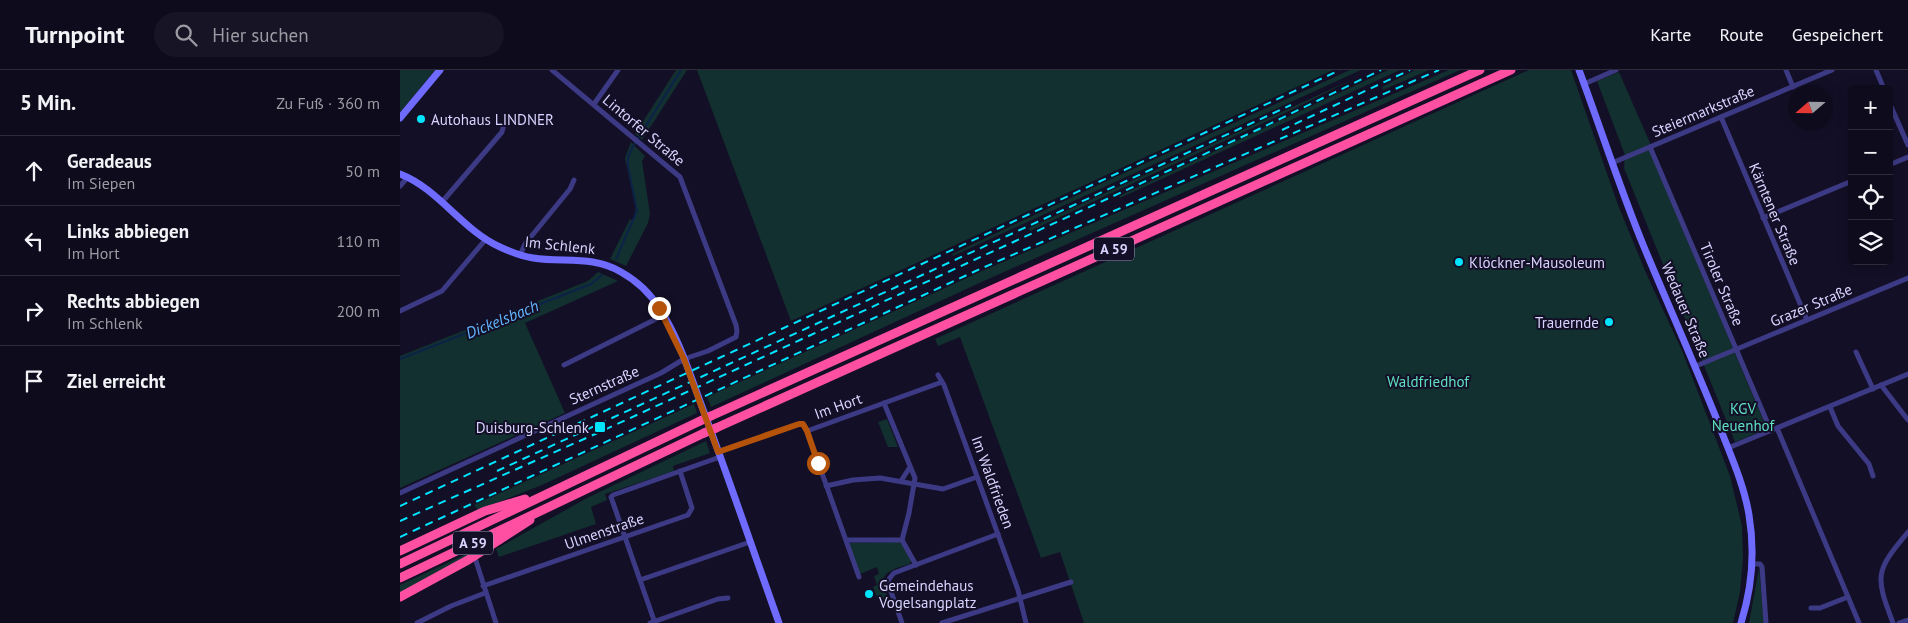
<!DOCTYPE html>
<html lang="de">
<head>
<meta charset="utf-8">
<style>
	body { margin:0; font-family:"PT Sans",sans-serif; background:#171425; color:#f1f3f6 }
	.controls { position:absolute; right:15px; top:15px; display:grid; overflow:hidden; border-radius:8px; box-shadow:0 2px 12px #0003 }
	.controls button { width:45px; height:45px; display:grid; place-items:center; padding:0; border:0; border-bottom:1px solid #2e2b3b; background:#0e0b1c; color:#f1f3f6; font:25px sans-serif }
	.compass { position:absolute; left:1388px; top:15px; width:45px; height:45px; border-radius:50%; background:#0e0b1c; box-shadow:0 2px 12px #0003; rotate:250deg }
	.stop { position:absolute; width:15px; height:15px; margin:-11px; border:4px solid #b45309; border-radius:50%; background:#fff }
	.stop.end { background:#b45309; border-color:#fff; box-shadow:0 1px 5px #0008 }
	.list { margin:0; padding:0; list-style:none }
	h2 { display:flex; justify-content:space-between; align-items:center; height:65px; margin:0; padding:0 20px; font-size:21px }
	h2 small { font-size:16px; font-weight:400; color:#9b9ba3 }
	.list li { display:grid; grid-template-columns:32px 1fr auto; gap:15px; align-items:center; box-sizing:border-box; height:70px; padding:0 20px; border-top:1px solid #2e2b3b }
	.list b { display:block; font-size:19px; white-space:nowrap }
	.list p { margin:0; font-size:16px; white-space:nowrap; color:#9b9ba3 }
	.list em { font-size:16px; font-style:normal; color:#9b9ba3 }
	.icon { flex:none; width:28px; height:28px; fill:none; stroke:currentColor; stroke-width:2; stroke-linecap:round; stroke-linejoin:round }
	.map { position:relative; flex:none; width:1508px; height:553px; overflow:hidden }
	header { display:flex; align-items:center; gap:30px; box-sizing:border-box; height:70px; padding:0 25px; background:#0e0b1c; border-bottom:1px solid #2e2b3b }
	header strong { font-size:24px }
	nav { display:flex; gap:28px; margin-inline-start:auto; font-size:18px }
	.search { width:350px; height:45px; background:#171425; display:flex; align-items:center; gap:12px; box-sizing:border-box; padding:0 18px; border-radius:28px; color:#9b9ba3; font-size:19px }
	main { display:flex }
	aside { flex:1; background:#0e0b1c }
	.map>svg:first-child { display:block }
</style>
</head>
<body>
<header>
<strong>Turnpoint</strong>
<div class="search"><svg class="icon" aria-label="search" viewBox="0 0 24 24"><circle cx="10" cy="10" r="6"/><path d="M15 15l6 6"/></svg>Hier suchen</div>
<nav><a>Karte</a><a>Route</a><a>Gespeichert</a></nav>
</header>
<main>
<aside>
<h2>5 Min.<small>Zu Fuß · 360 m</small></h2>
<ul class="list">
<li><svg class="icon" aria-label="ahead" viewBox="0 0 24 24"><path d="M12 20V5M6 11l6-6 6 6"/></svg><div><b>Geradeaus</b><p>Im Siepen</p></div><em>50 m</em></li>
<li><svg class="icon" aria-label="left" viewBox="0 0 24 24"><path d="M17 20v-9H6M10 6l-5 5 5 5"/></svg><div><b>Links abbiegen</b><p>Im Hort</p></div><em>110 m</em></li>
<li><svg class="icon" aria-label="right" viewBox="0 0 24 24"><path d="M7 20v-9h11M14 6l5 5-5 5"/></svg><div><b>Rechts abbiegen</b><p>Im Schlenk</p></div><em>200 m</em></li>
<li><svg class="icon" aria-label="arrive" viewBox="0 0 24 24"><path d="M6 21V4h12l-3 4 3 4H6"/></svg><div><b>Ziel erreicht</b></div></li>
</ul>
</aside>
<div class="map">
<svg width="1508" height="553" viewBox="0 0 1508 553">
	<rect width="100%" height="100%" fill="#130f26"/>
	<g fill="#12302f">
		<path d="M 0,0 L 35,0 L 0,42 Z"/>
		<path d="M 276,0 L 287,0 L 242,70 L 235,64 Z"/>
		<path d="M 297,0 L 933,0 L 391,251 Z"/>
		<path d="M 950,0 L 961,0 L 553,186 L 552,184 L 711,109 Z"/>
		<path d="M 988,0 L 1000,0 L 720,128 L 719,126 Z"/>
		<path d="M 1015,0 L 1029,0 L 983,20 L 982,17 Z"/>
		<path d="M 1049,0 L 1060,0 L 586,210 L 311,337 L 307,327 L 582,201 Z"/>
		<path d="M 1129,0 L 1171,0 L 1218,135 L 1246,203 L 1283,283 L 1330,406 L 1342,456 L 1343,488 L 1340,522 L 1333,553 L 684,553 L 660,482 L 641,488 L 560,267 L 538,276 L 535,269 Z"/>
		<path d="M 1219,2 L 1250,73 L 1250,82 L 1367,359 L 1335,372 L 1224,98 L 1225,85 L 1197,11 Z"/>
		<path d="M 953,9 L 896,38 L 630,161 L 629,158 Z"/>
		<path d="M 231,72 L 245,86 L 242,91 L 250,144 L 248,153 L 226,196 L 210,189 L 230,149 L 233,151 L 236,138 L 225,88 Z"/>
		<path d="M 198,202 L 218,211 L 125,253 L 165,343 L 0,418 L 0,286 L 188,211 Z"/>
		<path d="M 294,334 L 297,343 L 142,415 L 78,440 L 74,435 Z"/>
		<path d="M 487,349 L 498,377 L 488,377 L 478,352 Z"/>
		<path d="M 306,371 L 310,383 L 273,396 L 274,401 L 205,424 L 207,430 L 191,437 L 196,454 L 99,487 L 96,479 L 187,428 Z"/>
		<path d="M 94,471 L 0,523 L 0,515 Z"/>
		<path d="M 499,472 L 503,475 L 511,491 L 510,494 C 498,498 487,499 482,511 L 490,535 L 484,537 L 483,533 L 480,534 L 473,517 L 477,515 L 474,506 L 479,504 L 477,497 L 460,504 L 449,475 L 450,473 Z"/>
		<path d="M 1359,498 L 1364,553 L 1349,553 Z"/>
	</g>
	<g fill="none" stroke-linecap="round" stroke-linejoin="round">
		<g stroke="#0c2248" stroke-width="2">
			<path d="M 216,189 L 237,141 L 228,96 L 228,87 L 232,78 L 281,0"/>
			<path d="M 0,289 L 191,214 L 202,205"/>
		</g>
		<g stroke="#3d3a85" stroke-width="5">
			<path d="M 1386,0 L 1393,17"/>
			<path d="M 1476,0 L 1484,19"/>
			<path d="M 1184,14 L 1216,0"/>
			<path d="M 1489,32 L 1508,75"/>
			<path d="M 194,34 L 218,0"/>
			<path d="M 1321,47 L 1407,250"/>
			<path d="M 1250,77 L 1371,361"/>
			<path d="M 1212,93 L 1432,0"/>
			<path d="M 1489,95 L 1508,87"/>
			<path d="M 0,116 L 8,107"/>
			<path d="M 42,132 L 102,62 L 104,54"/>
			<path d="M 1363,148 L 1452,111"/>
			<path d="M 120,185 L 125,174 L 170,119 L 174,110"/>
			<path d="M 0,241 L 42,221 L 86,169"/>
			<path d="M 1456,282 L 1473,319"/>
			<path d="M 164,295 L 264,245"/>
			<path d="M 1296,296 L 1508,208"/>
			<path d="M 538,305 L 544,315 L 618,520 L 626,553"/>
			<path d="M 1481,315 L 1508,350"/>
			<path d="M 484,333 L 515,408 L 509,443 L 502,470"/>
			<path d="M 1430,337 L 1438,356 L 1469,394 L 1473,406"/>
			<path d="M 1377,358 L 1459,553"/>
			<path d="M 407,361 L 542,312"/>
			<path d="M 1328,378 L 1508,304"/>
			<path d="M 318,382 L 399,354 L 403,354 L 407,361 L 459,507"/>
			<path d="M 501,411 L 510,397"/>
			<path d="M 426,416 L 453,410 L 480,408 L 543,419 L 577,407"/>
			<path d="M 0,423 L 261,303 L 284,289 L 308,281 L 336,267 L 337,261 L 336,255 L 280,107 L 152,0"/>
			<path d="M 447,470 L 502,470 L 516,495"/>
			<path d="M 76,491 L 96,553"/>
			<path d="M 1352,494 L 1360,494 L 1362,497 L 1366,553"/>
			<path d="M 240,510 L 350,472"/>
			<path d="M 83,516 L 288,445 L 292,438 L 280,401"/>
			<path d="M 1411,538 L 1420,538 L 1448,527"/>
			<path d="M 17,553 L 51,536 L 85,523"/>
			<path d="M 250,553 L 318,529 L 328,528"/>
			<path d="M 255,553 L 211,427 L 213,425 L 320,387"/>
			<path d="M 502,553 L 488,513 L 489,509 L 494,503 L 598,464"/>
			<path d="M 542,553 L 671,512"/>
			<path d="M 1493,553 C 1475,506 1475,501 1508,462"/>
			<path d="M 1499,553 L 1508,550"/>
		</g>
		<g stroke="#6f6bff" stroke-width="7">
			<path d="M 1179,0 C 1201,59 1220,119 1244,177 C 1269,237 1295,295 1319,355 C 1330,384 1344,414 1349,445 C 1355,481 1352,518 1341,553"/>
			<path d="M 0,48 L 40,0"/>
			<path d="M 0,104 C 39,119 62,160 100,177 C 111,182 121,186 133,188 C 163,193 193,185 221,202 C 237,211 250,223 259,238 C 280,269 291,308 304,342 C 330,412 354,483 379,553"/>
		</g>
		<g stroke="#ff4fa3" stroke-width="9">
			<path d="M 311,346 L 1080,0"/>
			<path d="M 316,358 L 1111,0"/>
			<path d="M 0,481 L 85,441 L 125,429"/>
			<path d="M 0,494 L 300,351"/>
			<path d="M 0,508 L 304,363"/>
			<path d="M 0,527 L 68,490 L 130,450"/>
		</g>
		<g stroke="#00e5ff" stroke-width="2" stroke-dasharray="8 6" stroke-linecap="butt">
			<path d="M 882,60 L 1010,0"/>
			<path d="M 97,401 L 891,35"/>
			<path d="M 0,436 L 940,0"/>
			<path d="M 0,451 L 202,361 L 857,60 L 981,0"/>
			<path d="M 0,467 L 580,199 L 1039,0"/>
		</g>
		<g stroke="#ff4fa3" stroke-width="9">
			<path d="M 300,351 L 311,346"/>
			<path d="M 304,363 L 316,358"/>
		</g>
	</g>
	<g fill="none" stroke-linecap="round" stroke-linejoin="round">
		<path stroke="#b45309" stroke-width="6" d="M 259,238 L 284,289 L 318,382 L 399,354 L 403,354 L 407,361 L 418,393"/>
	</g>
	<g fill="#00e5ff" stroke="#130f26" stroke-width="2">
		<circle cx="21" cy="49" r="5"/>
		<circle cx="1059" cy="192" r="5"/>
		<circle cx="1209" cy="252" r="5"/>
		<rect x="194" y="351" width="12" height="12" rx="2.5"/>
		<circle cx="469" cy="524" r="5"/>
	</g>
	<g text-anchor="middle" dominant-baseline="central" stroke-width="4" stroke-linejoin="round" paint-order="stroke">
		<g fill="#130f26" stroke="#9e99be" stroke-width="1">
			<rect x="694" y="167.5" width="40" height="23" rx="4"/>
			<rect x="53" y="461.5" width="40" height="23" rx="4"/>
		</g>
		<g font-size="14" font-weight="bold" fill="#d9d4ff">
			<text x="714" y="179">A 59</text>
			<text x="73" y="473">A 59</text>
		</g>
		<g font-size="15" fill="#d9d4ff" stroke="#130f26">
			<text transform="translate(1303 41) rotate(-23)">Steiermarkstraße</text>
			<text transform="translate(244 60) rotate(40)">Lintorfer Straße</text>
			<text transform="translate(1375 144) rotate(67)">Kärntener Straße</text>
			<text transform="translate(160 175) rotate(6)">Im Schlenk</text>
			<text transform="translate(1322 214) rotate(67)">Tiroler Straße</text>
			<text transform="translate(1411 235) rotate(-23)">Grazer Straße</text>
			<text transform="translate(1286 240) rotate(67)">Wedauer Straße</text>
			<text transform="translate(204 315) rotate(-24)">Sternstraße</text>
			<text transform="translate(438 336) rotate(-20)">Im Hort</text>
			<text transform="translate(593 412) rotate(70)">Im Waldfrieden</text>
			<text transform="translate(204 461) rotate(-19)">Ulmenstraße</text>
		</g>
		<g font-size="15" fill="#d9d4ff" stroke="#130f26" text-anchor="start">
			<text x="31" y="49">Autohaus LINDNER</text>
			<text x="1069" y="192">Klöckner-Mausoleum</text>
			<text x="1199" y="252" text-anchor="end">Trauernde</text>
			<text x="189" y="357" text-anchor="end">Duisburg-Schlenk</text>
			<text x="479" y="515">Gemeindehaus<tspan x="479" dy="17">Vogelsangplatz</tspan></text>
		</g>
		<g font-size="15" fill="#5fe0c0" stroke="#130f26">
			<text x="1028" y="311">Waldfriedhof</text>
			<text x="1343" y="338">KGV<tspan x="1343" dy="17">Neuenhof</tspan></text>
		</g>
		<g font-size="16" font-style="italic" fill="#62b6ff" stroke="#130f26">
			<text transform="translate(102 249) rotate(-22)">Dickelsbach</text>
		</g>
	</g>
</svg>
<div class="controls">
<button>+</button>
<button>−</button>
<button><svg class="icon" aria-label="locate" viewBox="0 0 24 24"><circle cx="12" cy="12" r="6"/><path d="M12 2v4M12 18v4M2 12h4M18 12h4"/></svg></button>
<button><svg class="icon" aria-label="layers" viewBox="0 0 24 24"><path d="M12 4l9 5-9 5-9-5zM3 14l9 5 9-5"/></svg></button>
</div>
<svg class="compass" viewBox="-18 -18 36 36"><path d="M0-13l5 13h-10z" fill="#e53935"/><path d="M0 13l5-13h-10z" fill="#9b9ba3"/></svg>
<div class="stop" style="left:418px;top:393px"></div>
<div class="stop end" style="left:259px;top:238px"></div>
</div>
</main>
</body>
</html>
